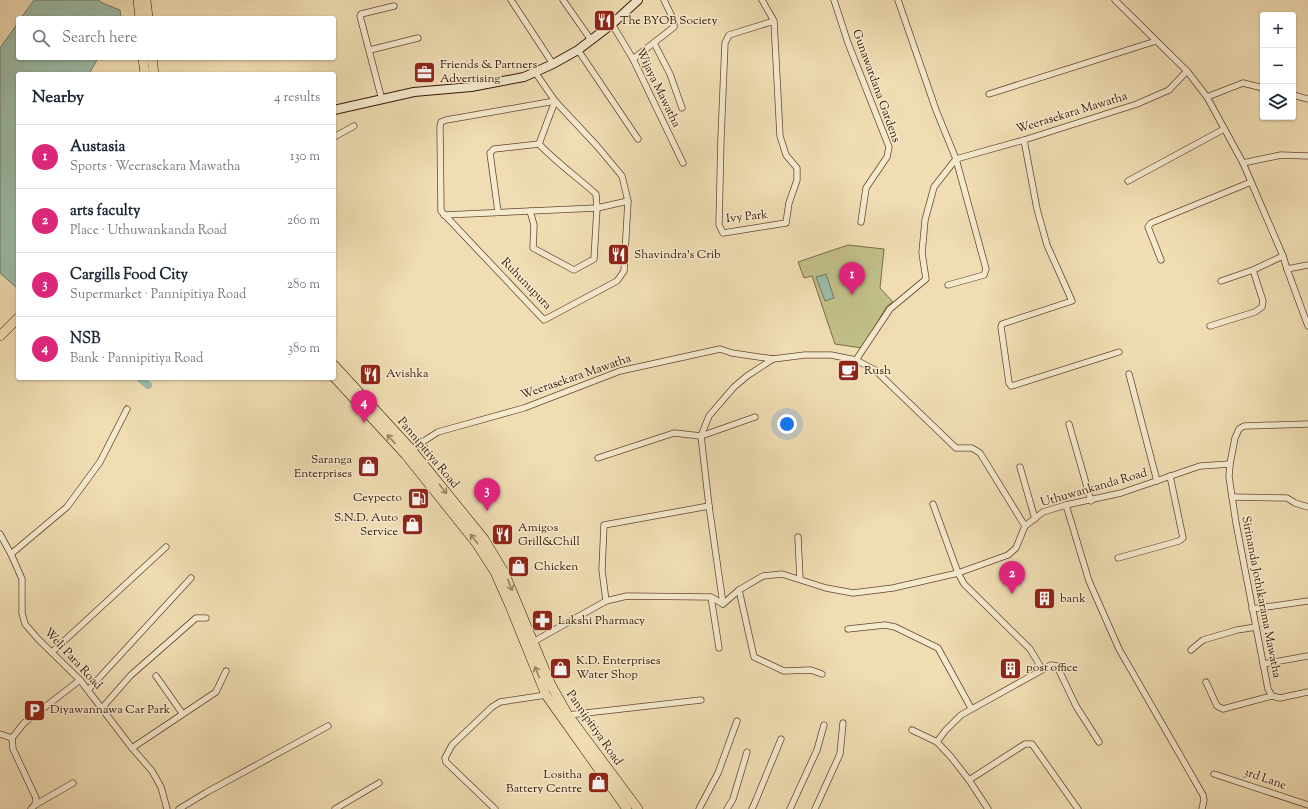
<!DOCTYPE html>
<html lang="en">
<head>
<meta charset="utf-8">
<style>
	body { margin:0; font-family:"Sorts Mill Goudy",serif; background:#f6f6f7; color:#1f2937 }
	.controls { position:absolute; right:12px; top:12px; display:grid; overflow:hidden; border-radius:4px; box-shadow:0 1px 3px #0004 }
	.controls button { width:36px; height:36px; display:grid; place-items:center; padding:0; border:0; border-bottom:1px solid #e0e1e3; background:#fff; color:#1f2937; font:20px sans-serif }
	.you { position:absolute; left:787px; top:424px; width:14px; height:14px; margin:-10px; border:3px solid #fff; border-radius:50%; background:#1a73e8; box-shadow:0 0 0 6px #1a73e833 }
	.badge { display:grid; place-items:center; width:26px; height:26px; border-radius:50%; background:#db2777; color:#fff; font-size:13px; font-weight:700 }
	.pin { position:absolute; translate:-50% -33px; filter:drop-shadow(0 1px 2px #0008) }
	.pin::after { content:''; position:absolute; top:21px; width:14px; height:12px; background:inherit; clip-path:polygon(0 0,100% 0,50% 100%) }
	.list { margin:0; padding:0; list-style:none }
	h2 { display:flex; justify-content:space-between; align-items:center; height:52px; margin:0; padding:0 16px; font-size:17px }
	h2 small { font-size:13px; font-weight:400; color:#747a83 }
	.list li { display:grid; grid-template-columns:26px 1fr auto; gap:12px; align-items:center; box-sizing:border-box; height:64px; padding:0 16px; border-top:1px solid #e0e1e3 }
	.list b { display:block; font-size:15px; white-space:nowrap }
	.list p { margin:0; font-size:13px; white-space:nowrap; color:#747a83 }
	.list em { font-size:13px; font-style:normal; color:#747a83 }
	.icon { flex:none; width:22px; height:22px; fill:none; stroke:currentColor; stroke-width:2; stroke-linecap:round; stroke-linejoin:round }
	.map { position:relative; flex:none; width:1308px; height:809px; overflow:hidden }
	.search { position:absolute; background:#fff; box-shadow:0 1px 3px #0004; left:16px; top:16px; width:320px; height:44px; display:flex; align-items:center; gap:10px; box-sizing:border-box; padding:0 14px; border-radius:4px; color:#747a83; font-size:15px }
	.panel { position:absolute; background:#fff; box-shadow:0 1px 3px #0004; left:16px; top:72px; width:320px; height:308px; border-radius:4px }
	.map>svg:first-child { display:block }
</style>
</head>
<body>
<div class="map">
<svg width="1308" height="809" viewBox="0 0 1308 809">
	<rect width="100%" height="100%" fill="#f0ddb3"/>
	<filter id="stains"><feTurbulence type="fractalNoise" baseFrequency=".005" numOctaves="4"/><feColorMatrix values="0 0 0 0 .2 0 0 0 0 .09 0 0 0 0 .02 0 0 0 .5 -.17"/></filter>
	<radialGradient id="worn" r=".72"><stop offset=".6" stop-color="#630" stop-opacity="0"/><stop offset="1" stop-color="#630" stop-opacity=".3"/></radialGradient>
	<path fill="#c1bf88" stroke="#7b6a46" d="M 848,245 L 884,249 L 880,288 L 893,302 L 887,306 L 862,348 L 835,344 L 812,276 L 804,278 L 798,262 Z"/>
	<g fill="#9bbca9" stroke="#727967">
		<path d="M 34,0 L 99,0 L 100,2 L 120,10 L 121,18 L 21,18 Z"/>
		<path d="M 18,23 L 18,58 L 98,58 L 89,74 L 18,74 L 18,289 L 0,273 L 0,48 Z"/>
		<path d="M 826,274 L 834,298 L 825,301 L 816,277 Z"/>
	</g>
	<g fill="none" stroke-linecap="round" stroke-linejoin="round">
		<path stroke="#9bbca9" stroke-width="8" d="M 140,378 L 148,385"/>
		<defs>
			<g id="minor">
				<path d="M 511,0 L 553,64"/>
				<path d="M 563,0 L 591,40"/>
				<path d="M 762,0 L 774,21 L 780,136 L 786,155 L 797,168 L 797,180 L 789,203 L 786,223 L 723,233 L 719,225 L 721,138 L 725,43 L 729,35 L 774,21"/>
				<path d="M 834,0 L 848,43 L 889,147 L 887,157 L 866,188 L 861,222"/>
				<path d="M 898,0 L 936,110 L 956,159 L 986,269 L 984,275 L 948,285"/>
				<path d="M 1115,0 L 1187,71 L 1207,97 L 1243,163 L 1283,256 L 1287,269 L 1308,326"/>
				<path d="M 612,24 L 633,59 L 683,163"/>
				<path d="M 654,43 L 670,74 L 682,108"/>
				<path d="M 370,50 L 418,38"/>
				<path d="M 578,50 L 638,139"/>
				<path d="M 633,59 L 674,27 L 674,21 L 664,0"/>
				<path d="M 535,72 L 555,101 L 597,146 L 622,176 L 628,201 L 624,271 L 617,281 L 544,320 L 441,211 L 440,127 L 441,122 L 446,120 L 555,101"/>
				<path d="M 989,94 L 1156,41"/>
				<path d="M 1293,95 L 1308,99"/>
				<path d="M 1207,97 L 1243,83 L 1263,88"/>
				<path d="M 382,100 L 360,16 L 361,14 L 394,6"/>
				<path d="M 334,137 L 354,126"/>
				<path d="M 1024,140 L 1037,209 L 1047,245 L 1072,301 L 1002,324 L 1001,327 L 1009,383 L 1011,386 L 1015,385 L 1119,352"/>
				<path d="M 539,144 L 555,101"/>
				<path d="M 1243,163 L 1281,155 L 1308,156"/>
				<path d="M 1128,181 L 1224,129"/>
				<path d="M 530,211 L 534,225 L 533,248 L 574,270 L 594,259 L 597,208 L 596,194 C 577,177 556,162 539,144"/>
				<path d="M 498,212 L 490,153 L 494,149 L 539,144"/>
				<path d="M 444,215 L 597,208 L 628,201"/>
				<path d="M 1161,260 L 1148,227 L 1151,223 L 1251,182"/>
				<path d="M 1287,269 L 1308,265"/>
				<path d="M 1221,281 L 1253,270 L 1283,256"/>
				<path d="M 1210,326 L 1255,312 L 1262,307 L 1263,301 L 1253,270"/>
				<path d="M 856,360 L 890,309 L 926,279 L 922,253 L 925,220 L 934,187 L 956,159 L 1024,140 L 1137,104 L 1169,90 L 1187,71"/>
				<path d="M 1129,374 L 1157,481"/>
				<path d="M 1069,424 L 1091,501"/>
				<path d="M 1308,424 L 1244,426 L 1239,429 L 1235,438 L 1230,464 L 1229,477 L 1236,523 L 1268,689 L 1272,696 L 1280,698 L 1308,692"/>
				<path d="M 410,450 L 438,432 L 524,408 L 620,371 L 720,349 L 732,353 L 773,359 L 805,355 L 831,355 L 856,360 L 875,370 L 956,448 L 972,448 L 980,453 L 1025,526"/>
				<path d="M 598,458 L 674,433 L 701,436 L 755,417"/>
				<path d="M 1020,467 L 1035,519"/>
				<path d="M 1232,497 L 1287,498 L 1295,503 L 1308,507"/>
				<path d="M 933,504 L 958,573 L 964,584 L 1030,649 L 1042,669"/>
				<path d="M 1066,505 L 1089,581 L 1119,649 L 1203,795 L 1204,800 L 1202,809"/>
				<path d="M 0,534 L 11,554 L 22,579 L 22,613 L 25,624 L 38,639 L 80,680 L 132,748 L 152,771 L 161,787 L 167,809"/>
				<path d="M 798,537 L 800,579"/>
				<path d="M 11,554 L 67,507 L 100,462 L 127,409"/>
				<path d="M 1118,558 L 1179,541 L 1183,538 L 1170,476"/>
				<path d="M 739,590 L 754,657 L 784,671 L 811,670 L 822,674"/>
				<path d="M 711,597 L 719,648"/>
				<path d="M 606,601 L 602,570 L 604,525 L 709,506"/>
				<path d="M 723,604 L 709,506 L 701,436 L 709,416 L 734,387 L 747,376 L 773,359"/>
				<path d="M 1252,609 L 1308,601"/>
				<path d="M 848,629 L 885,625 L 895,627 L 938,648 L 971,708"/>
				<path d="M 533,642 L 606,601 L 627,596 L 711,597 L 723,604 L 739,590 L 763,576 L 782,574 L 826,588 L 853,593 L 893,588 L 958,573 L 1008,555 L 1016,548 L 1025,526 L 1043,512 L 1066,505 L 1121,493 L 1200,466 L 1230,464"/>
				<path d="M 1191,650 L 1203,640 L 1237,630 L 1256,627"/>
				<path d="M 52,652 L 166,547"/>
				<path d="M 1263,664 L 1308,656"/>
				<path d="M 156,676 L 182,713"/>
				<path d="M 1206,682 L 1217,706 L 1223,709 L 1272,696"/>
				<path d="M 88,690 L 191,578"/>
				<path d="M 102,708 L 131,675 L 196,618 L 206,618"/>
				<path d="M 568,715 L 701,700"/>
				<path d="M 912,730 L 937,742 L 951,757 L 969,780"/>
				<path d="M 0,734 L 12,738"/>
				<path d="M 937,742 L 945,731 L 961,715 L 1051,665 L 1057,666 L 1076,706 L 1099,742"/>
				<path d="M 132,748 L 216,692 L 226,671"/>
				<path d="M 1214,774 L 1308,805"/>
				<path d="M 35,805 L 73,783"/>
				<path d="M 31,809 L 35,805 L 36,798 L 13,749 L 12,738 L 24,723 L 80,680"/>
				<path d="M 179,809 L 207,792 L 328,726"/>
				<path d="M 335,809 L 379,783"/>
				<path d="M 495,809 L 446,762 L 445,758 L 452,745 L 492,707 L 500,702 L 546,695"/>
				<path d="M 699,809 L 718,773 L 737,721"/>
				<path d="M 727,809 L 733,799 L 747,752"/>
				<path d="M 752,809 L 756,800 L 781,739"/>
				<path d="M 790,809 L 817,750 L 824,725"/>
				<path d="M 815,809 L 840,754 L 843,723"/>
				<path d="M 988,809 L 969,780 L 1025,744 L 1032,744 L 1078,809"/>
			</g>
			<path id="secondary" d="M 334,110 L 414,92 L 471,87 L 524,77 L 553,64 L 578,50 L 612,24 L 638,0"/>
			<g id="primary">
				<path d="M 138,0 L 140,18"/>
				<path d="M 146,0 L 148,18"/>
				<path d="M 143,58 L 145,74"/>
				<path d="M 152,58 L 154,74"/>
				<path d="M 0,336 L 18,318"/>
				<path d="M 334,365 L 411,449 L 484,539 L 504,572 L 551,685 L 568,715 L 638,809"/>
				<path d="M 334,377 L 405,454 L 477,544 L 495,572 L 510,606 L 546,695 L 627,809"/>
			</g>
		</defs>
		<use href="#minor" stroke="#64472f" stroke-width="7"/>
		<use href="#secondary" stroke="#351503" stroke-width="10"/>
		<use href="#primary" stroke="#351503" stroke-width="10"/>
		<use href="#minor" stroke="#f5e9ce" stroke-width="5.5"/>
		<use href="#secondary" stroke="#f5e9ce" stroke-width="8"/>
		<use href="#primary" stroke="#f0ddb3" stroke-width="9"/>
	</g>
	<defs><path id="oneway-shaft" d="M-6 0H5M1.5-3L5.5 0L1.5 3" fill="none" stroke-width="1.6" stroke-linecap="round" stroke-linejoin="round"/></defs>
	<g stroke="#9c8364">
		<use href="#oneway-shaft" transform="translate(391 439) rotate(-133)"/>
		<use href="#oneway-shaft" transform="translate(443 489) rotate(51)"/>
		<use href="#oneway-shaft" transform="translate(474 539) rotate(-128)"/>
		<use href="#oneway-shaft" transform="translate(510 585) rotate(68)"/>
		<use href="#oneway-shaft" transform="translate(537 672) rotate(-112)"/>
	</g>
	<defs>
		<symbol id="restaurant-square" viewBox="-11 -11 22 22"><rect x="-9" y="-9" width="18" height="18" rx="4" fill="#8f2418" stroke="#f5e9ce"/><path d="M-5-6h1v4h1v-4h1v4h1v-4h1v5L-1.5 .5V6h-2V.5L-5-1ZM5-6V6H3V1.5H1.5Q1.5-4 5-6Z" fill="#fff"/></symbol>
		<symbol id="office-square" viewBox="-11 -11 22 22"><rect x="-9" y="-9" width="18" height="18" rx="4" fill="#8f2418" stroke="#f5e9ce"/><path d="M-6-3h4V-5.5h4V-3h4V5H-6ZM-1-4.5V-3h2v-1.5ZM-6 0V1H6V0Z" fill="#fff"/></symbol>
		<symbol id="cafe-square" viewBox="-11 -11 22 22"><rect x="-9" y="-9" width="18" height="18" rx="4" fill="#8f2418" stroke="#f5e9ce"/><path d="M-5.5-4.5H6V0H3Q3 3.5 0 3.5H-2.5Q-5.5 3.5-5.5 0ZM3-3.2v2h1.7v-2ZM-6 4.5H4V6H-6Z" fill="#fff"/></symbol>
		<symbol id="shop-square" viewBox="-11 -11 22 22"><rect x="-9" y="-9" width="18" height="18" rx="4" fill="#8f2418" stroke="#f5e9ce"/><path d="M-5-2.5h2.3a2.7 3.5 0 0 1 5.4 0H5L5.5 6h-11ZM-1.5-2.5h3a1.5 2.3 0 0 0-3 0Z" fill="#fff"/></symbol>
		<symbol id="fuel-square" viewBox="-11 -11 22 22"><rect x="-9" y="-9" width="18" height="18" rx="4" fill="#8f2418" stroke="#f5e9ce"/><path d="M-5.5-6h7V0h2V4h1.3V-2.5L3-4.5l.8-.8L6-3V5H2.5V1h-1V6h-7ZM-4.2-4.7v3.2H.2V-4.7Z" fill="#fff"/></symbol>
		<symbol id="building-square" viewBox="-11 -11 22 22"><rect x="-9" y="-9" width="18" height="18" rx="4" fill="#8f2418" stroke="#f5e9ce"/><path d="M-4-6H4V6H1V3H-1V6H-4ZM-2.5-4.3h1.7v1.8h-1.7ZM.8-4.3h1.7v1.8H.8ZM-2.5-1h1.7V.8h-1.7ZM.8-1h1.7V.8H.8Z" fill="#fff"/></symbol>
		<symbol id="pharmacy-square" viewBox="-11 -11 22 22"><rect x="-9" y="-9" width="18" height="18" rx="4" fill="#8f2418" stroke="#f5e9ce"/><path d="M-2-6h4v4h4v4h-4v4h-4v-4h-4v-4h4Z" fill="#fff"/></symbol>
		<symbol id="parking-square" viewBox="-11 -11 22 22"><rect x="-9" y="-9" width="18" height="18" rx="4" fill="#8f2418" stroke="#f5e9ce"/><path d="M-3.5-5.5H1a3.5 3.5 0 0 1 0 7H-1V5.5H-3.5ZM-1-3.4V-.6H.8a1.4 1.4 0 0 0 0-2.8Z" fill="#fff"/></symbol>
	</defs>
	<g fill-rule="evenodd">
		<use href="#restaurant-square" x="592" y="8" width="25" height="25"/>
		<use href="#office-square" x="412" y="60" width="25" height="25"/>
		<use href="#restaurant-square" x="606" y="242" width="25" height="25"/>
		<use href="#cafe-square" x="836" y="358" width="25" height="25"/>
		<use href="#restaurant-square" x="358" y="362" width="25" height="25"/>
		<use href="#shop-square" x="356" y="454" width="25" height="25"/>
		<use href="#fuel-square" x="406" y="486" width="25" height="25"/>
		<use href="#shop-square" x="400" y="512" width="25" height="25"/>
		<use href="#restaurant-square" x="490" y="522" width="25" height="25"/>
		<use href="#shop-square" x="506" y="554" width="25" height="25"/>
		<use href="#building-square" x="1032" y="586" width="25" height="25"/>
		<use href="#pharmacy-square" x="530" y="608" width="25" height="25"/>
		<use href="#shop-square" x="548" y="656" width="25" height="25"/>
		<use href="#building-square" x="998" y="656" width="25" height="25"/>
		<use href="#parking-square" x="22" y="698" width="25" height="25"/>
		<use href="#shop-square" x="586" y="770" width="25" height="25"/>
	</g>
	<g text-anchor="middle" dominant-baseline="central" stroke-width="3" stroke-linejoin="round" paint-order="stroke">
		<g font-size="12" fill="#351503" stroke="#f5e9ce" text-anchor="start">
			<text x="620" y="21">The BYOB Society</text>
			<text x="440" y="65">Friends &amp; Partners<tspan x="440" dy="14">Advertising</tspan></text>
			<text x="634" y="255">Shavindra's Crib</text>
			<text x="864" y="371">Rush</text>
			<text x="386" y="374">Avishka</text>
			<text x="352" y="460" text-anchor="end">Saranga<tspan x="352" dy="14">Enterprises</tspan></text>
			<text x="402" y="498" text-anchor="end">Ceypecto</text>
			<text x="398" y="518" text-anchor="end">S.N.D. Auto<tspan x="398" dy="14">Service</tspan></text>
			<text x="518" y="528">Amigos<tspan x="518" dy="14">Grill&amp;Chill</tspan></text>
			<text x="534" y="567">Chicken</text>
			<text x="1060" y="599">bank</text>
			<text x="558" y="621">Lakshi Pharmacy</text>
			<text x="576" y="661">K.D. Enterprises<tspan x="576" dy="14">Water Shop</tspan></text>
			<text x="1026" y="668">post office</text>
			<text x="50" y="710">Diyawannawa Car Park</text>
			<text x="582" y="775" text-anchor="end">Lositha<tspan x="582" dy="14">Battery Centre</tspan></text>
		</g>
		<g font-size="12" fill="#351503" stroke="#f5e9ce">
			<text transform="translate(876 86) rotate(70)">Gunawardana Gardens</text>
			<text transform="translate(658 88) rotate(64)">Wijaya Mawatha</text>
			<text transform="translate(1072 113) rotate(-17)">Weerasekara Mawatha</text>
			<text transform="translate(747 217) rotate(-6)">Ivy Park</text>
			<text transform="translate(526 284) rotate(46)">Ruhunupura</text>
			<text transform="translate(576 377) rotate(-19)">Weerasekara Mawatha</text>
			<text transform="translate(428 453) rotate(50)">Pannipitiya Road</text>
			<text transform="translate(1094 488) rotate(-16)">Uthuwankanda Road</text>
			<text transform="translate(1261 597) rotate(79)">Sirinanda Jothikarama Mawatha</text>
			<text transform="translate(73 659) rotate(47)">Weli Para Road</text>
			<text transform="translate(594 728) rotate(55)">Pannipitiya Road</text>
			<text transform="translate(1265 779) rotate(19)">3rd Lane</text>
		</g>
	</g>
	<rect width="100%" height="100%" filter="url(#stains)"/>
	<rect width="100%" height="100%" fill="url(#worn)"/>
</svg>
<div class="controls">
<button>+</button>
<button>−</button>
<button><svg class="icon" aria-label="layers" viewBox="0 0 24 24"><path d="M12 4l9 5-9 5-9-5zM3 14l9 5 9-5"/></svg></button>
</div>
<div class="you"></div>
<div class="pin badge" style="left:852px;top:295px">1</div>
<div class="pin badge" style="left:1012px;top:594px">2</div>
<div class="pin badge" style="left:487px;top:511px">3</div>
<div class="pin badge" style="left:364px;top:423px">4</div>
<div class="search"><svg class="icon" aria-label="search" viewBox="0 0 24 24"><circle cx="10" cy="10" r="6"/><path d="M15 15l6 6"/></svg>Search here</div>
<section class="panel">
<h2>Nearby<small>4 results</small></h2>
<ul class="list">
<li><span class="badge">1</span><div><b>Austasia</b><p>Sports · Weerasekara Mawatha</p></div><em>130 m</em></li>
<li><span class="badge">2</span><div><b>arts faculty</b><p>Place · Uthuwankanda Road</p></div><em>260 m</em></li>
<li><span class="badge">3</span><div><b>Cargills Food City</b><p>Supermarket · Pannipitiya Road</p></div><em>280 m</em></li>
<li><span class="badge">4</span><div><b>NSB</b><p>Bank · Pannipitiya Road</p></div><em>380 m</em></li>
</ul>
</section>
</div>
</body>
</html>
